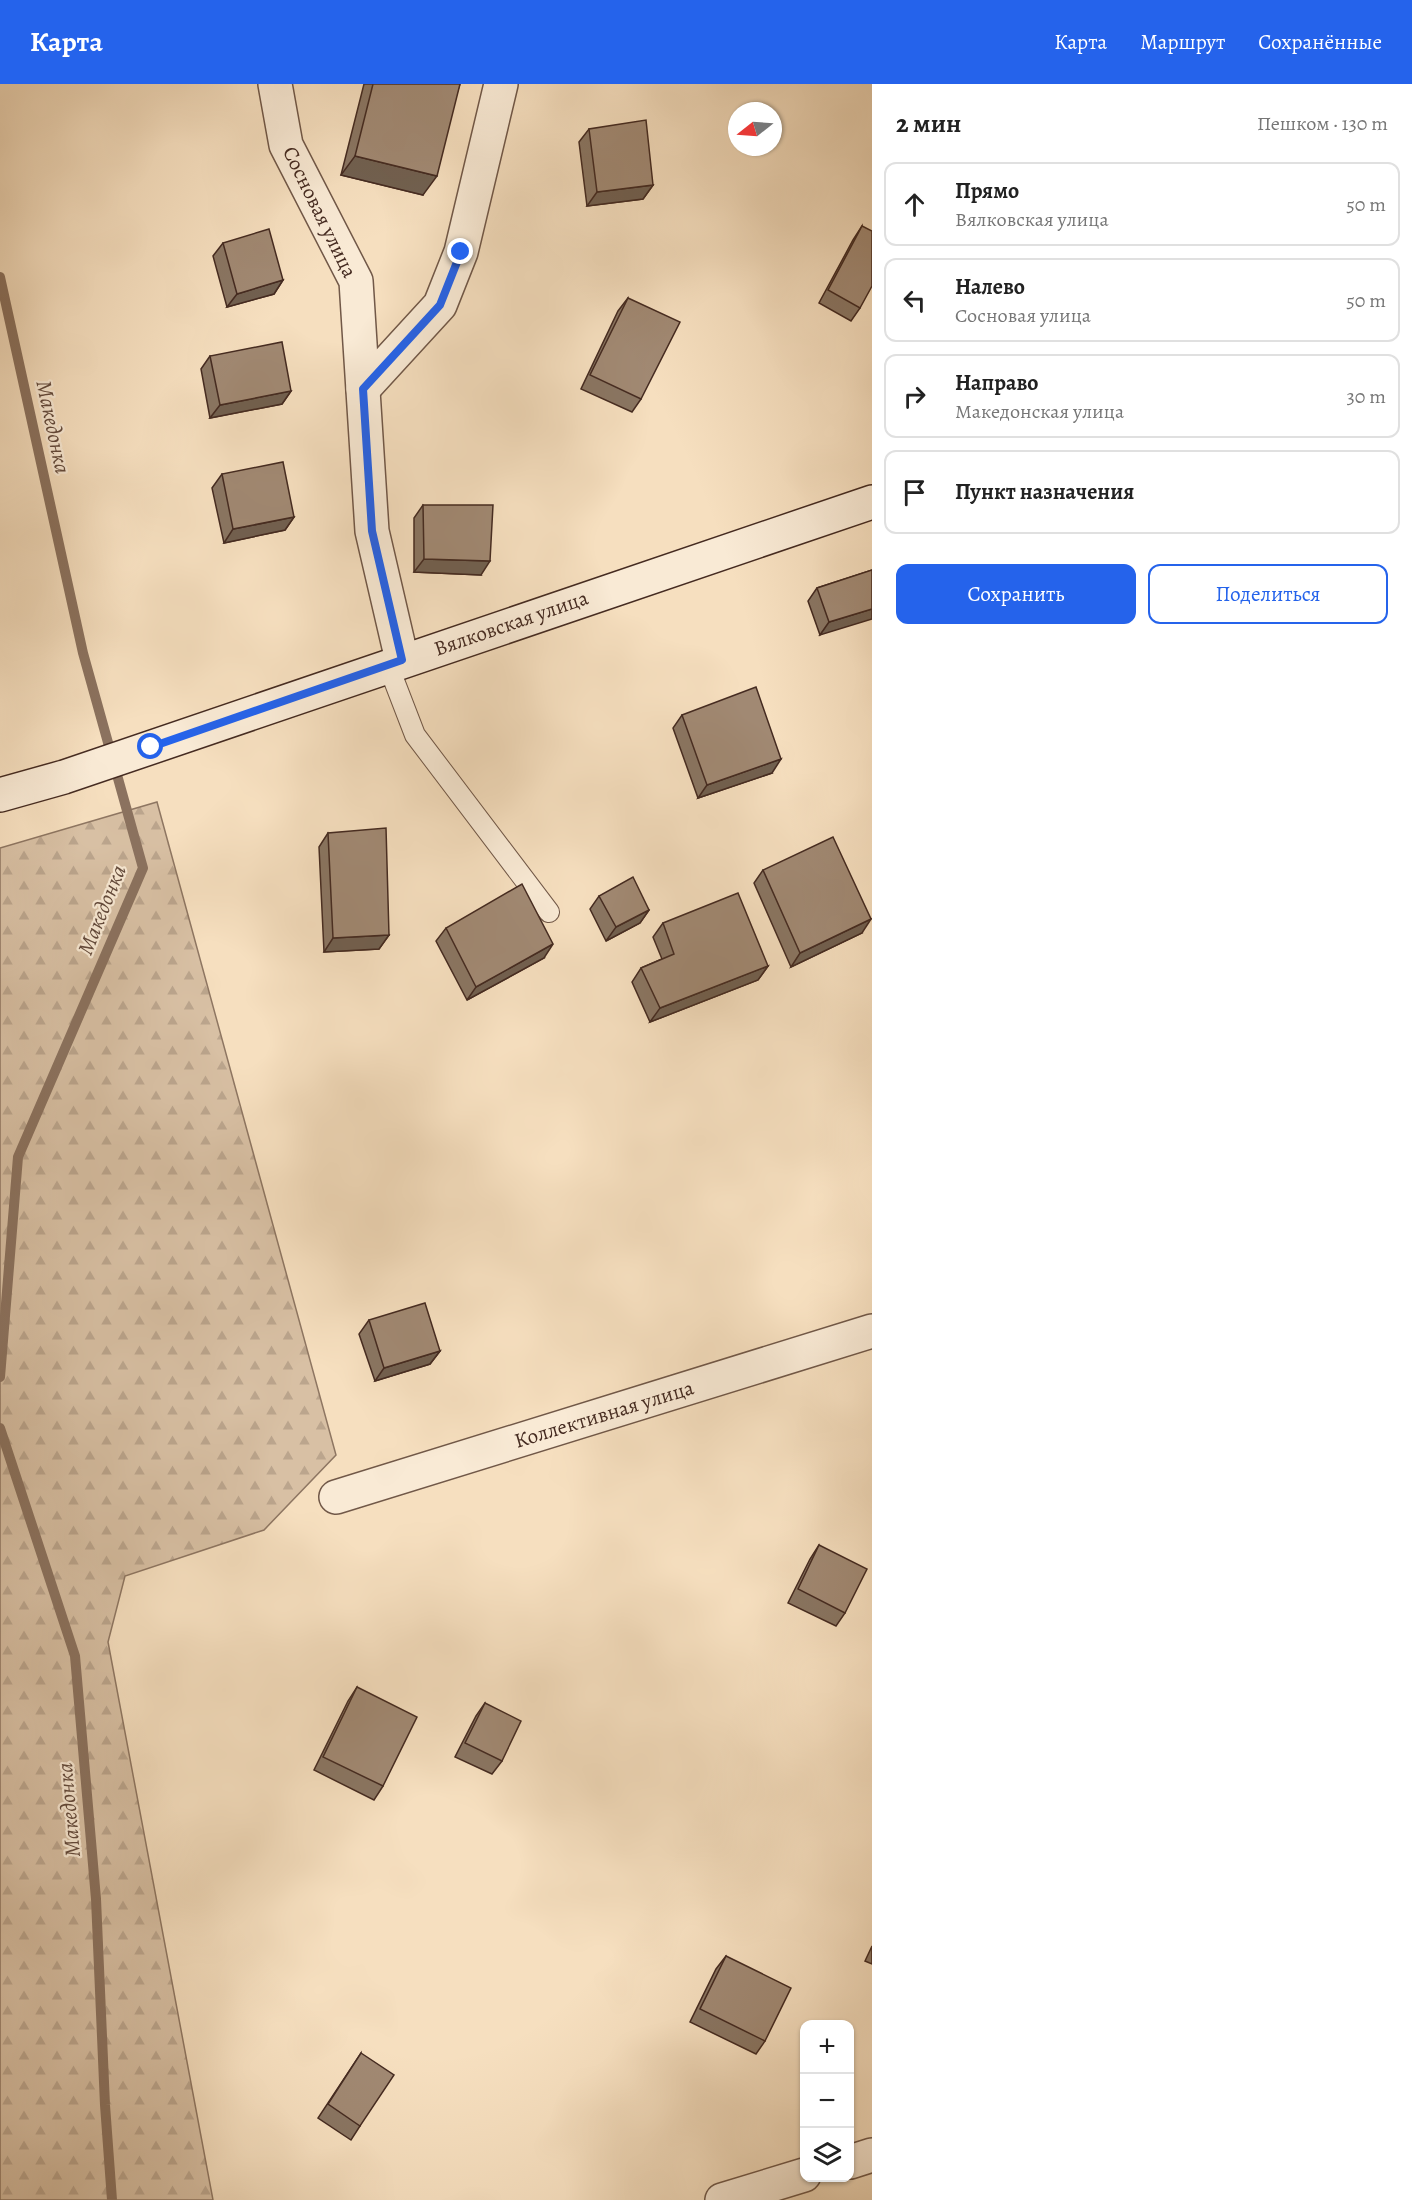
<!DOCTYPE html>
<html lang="ru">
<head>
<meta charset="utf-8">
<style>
	body { margin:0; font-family:Alegreya,serif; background:#f2f2f2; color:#222 }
	.controls { position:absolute; right:18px; bottom:18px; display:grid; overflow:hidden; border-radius:12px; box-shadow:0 2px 4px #0004 }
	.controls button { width:54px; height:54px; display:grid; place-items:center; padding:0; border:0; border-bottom:2px solid #e0e0e0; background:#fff; color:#222; font:30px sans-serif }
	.compass { position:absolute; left:728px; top:18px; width:54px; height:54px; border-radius:50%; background:#fff; box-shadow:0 2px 4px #0004; rotate:253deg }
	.stop { position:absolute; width:18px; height:18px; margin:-14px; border:4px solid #2563eb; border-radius:50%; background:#fff }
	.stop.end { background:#2563eb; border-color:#fff; box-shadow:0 2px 6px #0008 }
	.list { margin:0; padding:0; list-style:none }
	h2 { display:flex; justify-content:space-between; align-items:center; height:78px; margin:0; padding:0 24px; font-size:26px }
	h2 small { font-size:20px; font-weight:400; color:#767676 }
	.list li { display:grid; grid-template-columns:39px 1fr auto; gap:18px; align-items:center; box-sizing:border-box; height:84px; margin:0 12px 12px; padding:0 12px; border:2px solid #e0e0e0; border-radius:12px }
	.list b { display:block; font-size:22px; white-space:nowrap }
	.list p { margin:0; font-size:20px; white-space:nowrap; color:#767676 }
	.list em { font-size:20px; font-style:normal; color:#767676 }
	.actions { display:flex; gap:12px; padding:18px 24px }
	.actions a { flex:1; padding:14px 0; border:2px solid #2563eb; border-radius:12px; text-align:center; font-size:21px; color:#2563eb }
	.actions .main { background:#2563eb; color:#fff }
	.icon { flex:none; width:33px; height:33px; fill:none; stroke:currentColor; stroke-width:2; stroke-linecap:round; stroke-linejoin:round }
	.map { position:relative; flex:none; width:872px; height:2116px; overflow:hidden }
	header { display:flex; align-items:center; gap:36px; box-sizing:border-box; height:84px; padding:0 30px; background:#2563eb; color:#fff }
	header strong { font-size:28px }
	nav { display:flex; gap:33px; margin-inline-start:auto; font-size:21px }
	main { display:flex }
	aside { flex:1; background:#fff }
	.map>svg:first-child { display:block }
</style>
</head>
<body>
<header>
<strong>Карта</strong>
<nav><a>Карта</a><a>Маршрут</a><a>Сохранённые</a></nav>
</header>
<main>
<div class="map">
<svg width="872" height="2116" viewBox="0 0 872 2116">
	<defs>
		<pattern id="forest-firs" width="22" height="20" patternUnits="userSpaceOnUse" patternTransform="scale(1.5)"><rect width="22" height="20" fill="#d8c0a4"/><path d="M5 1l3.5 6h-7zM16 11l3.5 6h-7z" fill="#bba58d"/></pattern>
	</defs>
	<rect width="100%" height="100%" fill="#f6dfbf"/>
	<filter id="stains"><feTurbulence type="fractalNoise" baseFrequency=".00333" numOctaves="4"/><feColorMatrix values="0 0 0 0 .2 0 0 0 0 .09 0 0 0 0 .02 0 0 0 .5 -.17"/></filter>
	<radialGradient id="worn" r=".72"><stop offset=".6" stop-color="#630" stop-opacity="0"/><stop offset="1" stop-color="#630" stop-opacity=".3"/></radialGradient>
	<path fill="url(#forest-firs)" stroke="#8e7662" stroke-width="1.5" d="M 157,718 L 336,1371 L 264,1446 L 125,1492 L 108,1558 L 213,2116 L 0,2116 L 0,764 Z"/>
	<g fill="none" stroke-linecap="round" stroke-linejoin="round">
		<g stroke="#8b725f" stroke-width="10">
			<path d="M 0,193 L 83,569 L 143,784 L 18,1073 L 0,1293"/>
			<path d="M 0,1344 L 75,1572 L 96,1815 L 105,2021 L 112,2116"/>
		</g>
		<defs>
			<path id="lane" d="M 388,581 L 415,651 L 549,828"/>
			<g id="street">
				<path d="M 275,0 L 286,61 L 356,197 L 372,447 L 402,576"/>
				<path d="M 363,305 L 440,221 L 461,168 L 501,0"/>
				<path d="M 336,1413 L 872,1247"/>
				<path d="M 850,2078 L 872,2071"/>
				<path d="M 722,2116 L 804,2091"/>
			</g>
			<path id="secondary" d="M 0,711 L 64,693 L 872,418"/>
		</defs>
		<use href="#lane" stroke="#715848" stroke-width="22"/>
		<use href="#street" stroke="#715848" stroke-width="36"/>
		<use href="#secondary" stroke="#452b21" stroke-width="36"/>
		<use href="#lane" stroke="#f9ead5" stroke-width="20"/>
		<use href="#street" stroke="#f9ead5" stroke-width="33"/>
		<use href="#secondary" stroke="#f9ead5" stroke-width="33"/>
	</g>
	<g fill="#8a7663" stroke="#452b21" stroke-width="1.5">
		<path d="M 364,0 L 460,0 L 423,111 L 341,91 Z"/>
		<path d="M 589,45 L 653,101 L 643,115 L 587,122 L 579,58 Z"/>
		<path d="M 862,142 L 860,224 L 851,237 L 819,219 L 853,156 Z"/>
		<path d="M 223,159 L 283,196 L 274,210 L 227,223 L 213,172 Z"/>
		<path d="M 628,214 L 641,315 L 632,328 L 581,305 L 618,227 Z"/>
		<path d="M 210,272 L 291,307 L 282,320 L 210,334 L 201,285 Z"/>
		<path d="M 222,390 L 294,433 L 285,446 L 224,459 L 212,404 Z"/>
		<path d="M 423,421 L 481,491 L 414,488 L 414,434 Z"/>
		<path d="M 872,486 L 820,551 L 808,517 L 817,504 Z"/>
		<path d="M 682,631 L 772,689 L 698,714 L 673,644 Z"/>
		<path d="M 328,749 L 389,851 L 379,865 L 324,868 L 319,763 Z"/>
		<path d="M 763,786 L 862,849 L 791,883 L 754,799 Z"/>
		<path d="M 599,812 L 649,826 L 640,839 L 606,857 L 590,825 Z"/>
		<path d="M 663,839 L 768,882 L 758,896 L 650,938 L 632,898 L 641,884 L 662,875 L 653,853 Z"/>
		<path d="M 446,844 L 544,874 L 467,916 L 436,857 Z"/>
		<path d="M 369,1236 L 440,1267 L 430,1280 L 375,1297 L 359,1250 Z"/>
		<path d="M 819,1461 L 845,1529 L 836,1542 L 788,1519 L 810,1475 Z"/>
		<path d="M 357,1603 L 383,1702 L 374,1716 L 314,1686 L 348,1617 Z"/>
		<path d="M 485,1619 L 502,1677 L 492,1690 L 455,1673 L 476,1632 Z"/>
		<path d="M 872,1862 L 872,1880 L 865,1877 Z"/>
		<path d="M 726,1872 L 765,1957 L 756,1970 L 690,1938 L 716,1885 Z"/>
		<path d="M 361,1969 L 360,2042 L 351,2056 L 318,2034 Z"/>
	</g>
	<g fill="#716050" stroke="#452b21" stroke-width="1.5">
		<path d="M 355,72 L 437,92 L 423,111 L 341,91 Z"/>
		<path d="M 653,101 L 643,115 L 587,122 L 597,108 Z"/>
		<path d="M 283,196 L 274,210 L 227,223 L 237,210 Z"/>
		<path d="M 291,307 L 282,320 L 210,334 L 220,321 Z"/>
		<path d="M 294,433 L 285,446 L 224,459 L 233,445 Z"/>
		<path d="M 424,475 L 490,477 L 481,491 L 414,488 Z"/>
		<path d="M 872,525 L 872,535 L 820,551 L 829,538 Z"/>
		<path d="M 781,675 L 772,689 L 698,714 L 707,701 Z"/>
		<path d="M 649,826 L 640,839 L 606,857 L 616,843 Z"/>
		<path d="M 871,835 L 862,849 L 791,883 L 800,869 Z"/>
		<path d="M 389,851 L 379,865 L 324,868 L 333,854 Z"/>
		<path d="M 553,860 L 544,874 L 467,916 L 476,903 Z"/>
		<path d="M 768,882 L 758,896 L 650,938 L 660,924 Z"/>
		<path d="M 440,1267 L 430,1280 L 375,1297 L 384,1284 Z"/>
	</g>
	<g fill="#a18973" stroke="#452b21" stroke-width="1.5">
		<path d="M 373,0 L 460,0 L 437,92 L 355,72 Z"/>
		<path d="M 646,36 L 653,101 L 597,108 L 589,45 Z"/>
		<path d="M 862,142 L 872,147 L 872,202 L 860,224 L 828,206 Z"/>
		<path d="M 269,145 L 283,196 L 237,210 L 223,159 Z"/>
		<path d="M 628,214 L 680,238 L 641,315 L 590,291 Z"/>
		<path d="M 282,258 L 291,307 L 220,321 L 210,272 Z"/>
		<path d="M 283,378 L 294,433 L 233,445 L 222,390 Z"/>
		<path d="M 423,421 L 493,421 L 490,477 L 424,475 Z"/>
		<path d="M 872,486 L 872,525 L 829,538 L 817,504 Z"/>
		<path d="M 756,603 L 781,675 L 707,701 L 682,631 Z"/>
		<path d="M 386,744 L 389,851 L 333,854 L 328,749 Z"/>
		<path d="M 833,753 L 871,835 L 800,869 L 763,786 Z"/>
		<path d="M 633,793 L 649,826 L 616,843 L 599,812 Z"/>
		<path d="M 522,800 L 553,860 L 476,903 L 446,844 Z"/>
		<path d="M 738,809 L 768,882 L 660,924 L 641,884 L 674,870 L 663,839 Z"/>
		<path d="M 425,1219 L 440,1267 L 384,1284 L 369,1236 Z"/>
		<path d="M 819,1461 L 867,1485 L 845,1529 L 798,1505 Z"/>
		<path d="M 357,1603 L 417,1633 L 383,1702 L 323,1673 Z"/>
		<path d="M 485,1619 L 521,1637 L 502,1677 L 465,1659 Z"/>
		<path d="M 726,1872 L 791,1904 L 765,1957 L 700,1925 Z"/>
		<path d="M 361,1969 L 394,1991 L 360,2042 L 328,2020 Z"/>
	</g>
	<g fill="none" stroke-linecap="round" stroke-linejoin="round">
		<path stroke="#2563eb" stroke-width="8" d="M 151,663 L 402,576 L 372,447 L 363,305 L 440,221 L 461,168"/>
	</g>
	<g text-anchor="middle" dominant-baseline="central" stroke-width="4.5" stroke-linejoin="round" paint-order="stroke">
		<g font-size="21" fill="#452b21" stroke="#f9ead5">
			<text transform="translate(320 128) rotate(64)">Сосновая улица</text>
			<text transform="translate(511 539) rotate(-19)">Вялковская улица</text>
			<text transform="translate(604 1330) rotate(-17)">Коллективная улица</text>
		</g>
		<g font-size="22" font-style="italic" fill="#62493b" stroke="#f9ead5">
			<text transform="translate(53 343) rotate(78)">Македонка</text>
			<text transform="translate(102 826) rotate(-68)">Македонка</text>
			<text transform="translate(69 1726) rotate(-95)">Македонка</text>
		</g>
	</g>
	<rect width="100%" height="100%" filter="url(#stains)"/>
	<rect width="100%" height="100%" fill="url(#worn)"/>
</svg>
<div class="controls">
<button>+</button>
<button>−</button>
<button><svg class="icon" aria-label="layers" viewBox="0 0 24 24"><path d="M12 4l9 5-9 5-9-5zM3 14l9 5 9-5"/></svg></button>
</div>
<svg class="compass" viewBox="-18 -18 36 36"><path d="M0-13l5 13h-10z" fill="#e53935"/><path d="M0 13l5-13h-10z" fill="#767676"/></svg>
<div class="stop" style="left:151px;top:663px"></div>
<div class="stop end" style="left:461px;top:168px"></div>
</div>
<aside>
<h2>2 мин<small>Пешком · 130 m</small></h2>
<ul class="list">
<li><svg class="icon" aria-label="ahead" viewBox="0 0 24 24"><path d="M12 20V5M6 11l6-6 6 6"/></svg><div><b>Прямо</b><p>Вялковская улица</p></div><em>50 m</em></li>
<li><svg class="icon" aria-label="left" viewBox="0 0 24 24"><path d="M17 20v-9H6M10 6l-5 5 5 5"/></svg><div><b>Налево</b><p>Сосновая улица</p></div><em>50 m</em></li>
<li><svg class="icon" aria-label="right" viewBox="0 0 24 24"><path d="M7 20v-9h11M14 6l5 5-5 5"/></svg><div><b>Направо</b><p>Македонская улица</p></div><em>30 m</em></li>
<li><svg class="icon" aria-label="arrive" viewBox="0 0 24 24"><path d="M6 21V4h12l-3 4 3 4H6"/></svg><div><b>Пункт назначения</b></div></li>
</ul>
<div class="actions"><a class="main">Сохранить</a><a>Поделиться</a></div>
</aside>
</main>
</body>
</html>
